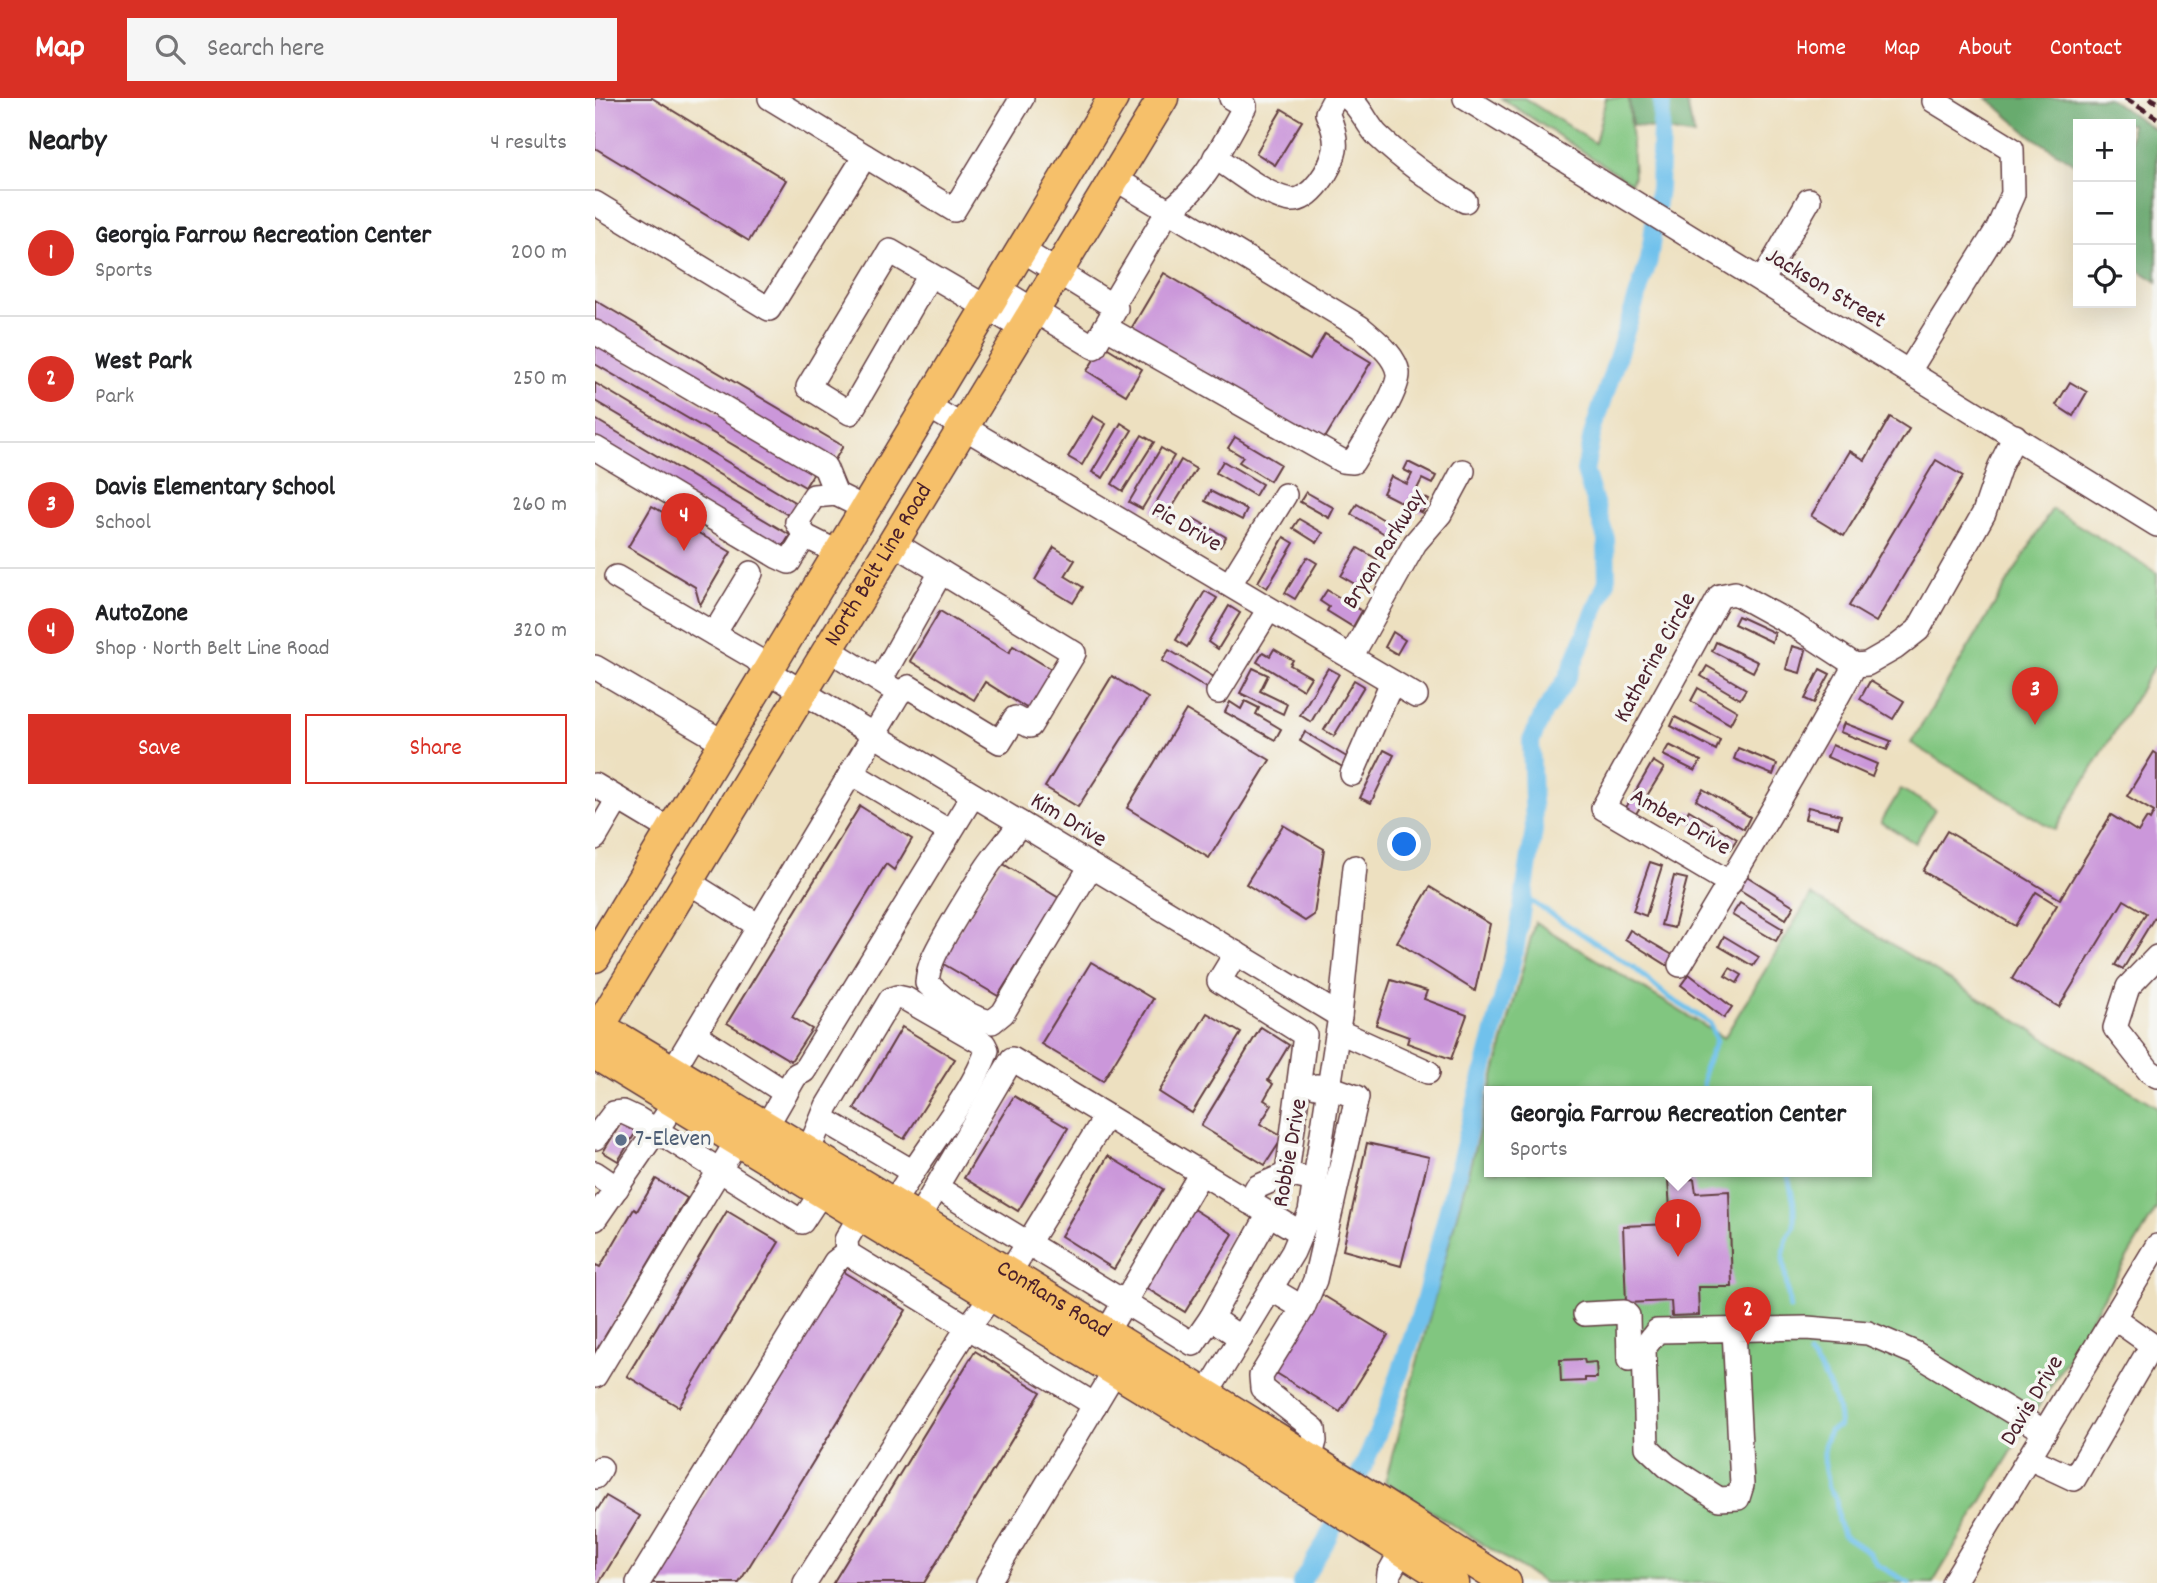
<!DOCTYPE html>
<html lang="en">
<head>
<meta charset="utf-8">
<style>
	body { margin:0; font-family:Dekko,sans-serif; background:#f6f6f6; color:#202124 }
	.controls { position:absolute; right:21px; top:21px; display:grid; overflow:hidden; border-radius:0px; box-shadow:0 7px 28px #0002 }
	.controls button { width:63px; height:63px; display:grid; place-items:center; padding:0; border:0; border-bottom:2px solid #e0e0e0; background:#fff; color:#202124; font:35px sans-serif }
	.you { position:absolute; left:810px; top:747px; width:24px; height:24px; margin:-18px; border:5px solid #fff; border-radius:50%; background:#1a73e8; box-shadow:0 0 0 10px #1a73e833 }
	.badge { display:grid; place-items:center; width:46px; height:46px; border-radius:50%; background:#d93025; color:#fff; font-size:23px; font-weight:700 }
	.pin { position:absolute; translate:-50% -58px; filter:drop-shadow(0 2px 4px #0008) }
	.pin::after { content:''; position:absolute; top:37px; width:24px; height:21px; background:inherit; clip-path:polygon(0 0,100% 0,50% 100%) }
	.popup { position:absolute; left:889px; top:988px; width:388px; height:91px; box-sizing:border-box; display:grid; place-content:center; border-radius:0px; background:#fff; filter:drop-shadow(0 2px 5px #0005); font-size:23px; white-space:nowrap; color:#757577 }
	.popup b { font-size:26px; color:#202124 }
	.popup::after { content:''; position:absolute; left:50%; top:100%; margin-left:-14px; border:14px solid transparent; border-top-color:#fff }
	.list { margin:0; padding:0; list-style:none }
	h2 { display:flex; justify-content:space-between; align-items:center; height:91px; margin:0; padding:0 28px; font-size:30px }
	h2 small { font-size:23px; font-weight:400; color:#757577 }
	.list li { display:grid; grid-template-columns:46px 1fr auto; gap:21px; align-items:center; box-sizing:border-box; height:126px; padding:0 28px; border-top:2px solid #e0e0e0 }
	.list b { display:block; font-size:26px; white-space:nowrap }
	.list p { margin:0; font-size:23px; white-space:nowrap; color:#757577 }
	.list em { font-size:23px; font-style:normal; color:#757577 }
	.actions { display:flex; gap:14px; padding:21px 28px }
	.actions a { flex:1; padding:16px 0; border:2px solid #d93025; border-radius:0px; text-align:center; font-size:24px; color:#d93025 }
	.actions .main { background:#d93025; color:#fff }
	.icon { flex:none; width:38px; height:38px; fill:none; stroke:currentColor; stroke-width:2; stroke-linecap:round; stroke-linejoin:round }
	.map { position:relative; flex:none; width:1562px; height:1485px; overflow:hidden }
	header { display:flex; align-items:center; gap:42px; box-sizing:border-box; height:98px; padding:0 35px; background:#d93025; color:#fff }
	header strong { font-size:33px }
	nav { display:flex; gap:38px; margin-inline-start:auto; font-size:24px }
	.search { width:490px; height:63px; background:#f6f6f6; display:flex; align-items:center; gap:18px; box-sizing:border-box; padding:0 24px; border-radius:0px; color:#757577; font-size:26px }
	main { display:flex }
	aside { flex:1; background:#fff }
	.map>svg:first-child { display:block }
</style>
</head>
<body>
<header>
<strong>Map</strong>
<div class="search"><svg class="icon" aria-label="search" viewBox="0 0 24 24"><circle cx="10" cy="10" r="6"/><path d="M15 15l6 6"/></svg>Search here</div>
<nav><a>Home</a><a>Map</a><a>About</a><a>Contact</a></nav>
</header>
<main>
<aside>
<h2>Nearby<small>4 results</small></h2>
<ul class="list">
<li><span class="badge">1</span><div><b>Georgia Farrow Recreation Center</b><p>Sports</p></div><em>200 m</em></li>
<li><span class="badge">2</span><div><b>West Park</b><p>Park</p></div><em>250 m</em></li>
<li><span class="badge">3</span><div><b>Davis Elementary School</b><p>School</p></div><em>260 m</em></li>
<li><span class="badge">4</span><div><b>AutoZone</b><p>Shop · North Belt Line Road</p></div><em>320 m</em></li>
</ul>
<div class="actions"><a class="main">Save</a><a>Share</a></div>
</aside>
<div class="map">
<svg width="1562" height="1485" viewBox="0 0 1562 1485">
	<rect width="100%" height="100%" fill="#f6f6f2"/>
	<filter id="ink" filterUnits="userSpaceOnUse"><feTurbulence type="fractalNoise" baseFrequency=".0143" numOctaves="2"/><feDisplacementMap in="SourceGraphic" scale="14" xChannelSelector="R" yChannelSelector="G"/><feConvolveMatrix kernelMatrix="1 2 1 2 8 2 1 2 1" color-interpolation-filters="sRGB"/></filter>
	<filter id="wash" filterUnits="userSpaceOnUse"><feTurbulence type="fractalNoise" baseFrequency=".00686" numOctaves="4" result="noise"/><feDisplacementMap in="SourceGraphic" scale="28" xChannelSelector="R" yChannelSelector="G"/><feGaussianBlur stdDeviation="1.57" result="paint"/><feColorMatrix in="noise" values="0 0 0 0 0 0 0 0 0 0 0 0 0 0 0 0 0 1.4 0 .05"/><feComposite in="paint" operator="in"/></filter>
	<g filter="url(#wash)">
		<rect width="100%" height="100%" fill="#ede0c0"/>
		<g fill="#81c680" stroke="#667256" stroke-width="2">
			<path d="M 906,0 L 929,0 L 1000,45 L 1011,0 L 1034,0 L 1039,78 L 1036,85 Z"/>
			<path d="M 1457,411 L 1562,475 L 1562,564 L 1460,732 L 1316,645 Z"/>
			<path d="M 1306,691 L 1340,711 L 1320,745 L 1286,724 Z"/>
			<path d="M 1216,797 L 1562,1009 L 1562,1110 L 1338,1485 L 949,1485 L 790,1384 L 894,997 L 894,1073 L 1272,1073 L 1272,993 L 895,993 L 940,824 L 1129,940 Z"/>
		</g>
		<g fill="#68ab6e" stroke="#59654c" stroke-width="2">
			<path d="M 1034,0 L 1091,0 L 1099,38 L 1037,27 Z"/>
			<path d="M 1392,0 L 1513,0 L 1562,33 L 1562,184 L 1536,167 L 1536,26 L 1483,26 L 1483,68 L 1436,38 Z"/>
		</g>
		<g fill="none" stroke-linecap="round" stroke-linejoin="round">
			<g stroke="#70c1ec" stroke-width="5">
				<path d="M 928,798 L 1038,869 L 1073,899 L 1115,925 L 1121,943 L 1109,971 L 1108,993"/>
				<path d="M 1192,1073 L 1199,1106 L 1199,1129 L 1192,1140 L 1188,1159 L 1195,1211"/>
				<path d="M 1214,1257 C 1228,1272 1246,1308 1244,1328 L 1234,1333 L 1229,1348 L 1229,1362 L 1234,1390 L 1241,1400 L 1243,1423 L 1248,1437 L 1275,1455 L 1283,1467 L 1314,1485"/>
			</g>
			<path stroke="#70c1ec" stroke-width="18" d="M 706,1485 L 730,1445 L 769,1367 L 789,1320 L 828,1208 L 921,848 L 939,732 L 936,643 L 949,614 L 972,581 L 1012,483 L 1011,441 L 990,373 L 997,337 L 1054,162 L 1064,90 L 1067,0"/>
		</g>
		<g id="blocks">
			<g fill="#cb97da">
				<path d="M 0,0 L 57,0 L 191,82 L 154,143 L 0,50 Z"/>
				<path d="M 687,11 L 707,23 L 680,67 L 661,55 Z"/>
				<path d="M 569,175 L 715,262 L 730,236 L 776,264 L 727,345 L 536,231 Z"/>
				<path d="M 0,202 L 248,348 L 238,365 L 0,225 Z"/>
				<path d="M 0,244 L 220,373 L 210,389 L 0,266 Z"/>
				<path d="M 508,247 L 547,271 L 531,297 L 492,273 Z"/>
				<path d="M 1475,284 L 1492,294 L 1478,318 L 1461,307 Z"/>
				<path d="M 0,285 L 201,405 L 193,417 L 0,303 Z"/>
				<path d="M 498,318 L 511,326 L 487,367 L 473,359 Z"/>
				<path d="M 1295,319 L 1314,331 L 1249,438 L 1216,418 L 1255,353 L 1270,362 Z"/>
				<path d="M 0,321 L 195,437 L 185,453 L 0,344 Z"/>
				<path d="M 526,325 L 537,332 L 508,380 L 497,374 Z"/>
				<path d="M 547,337 L 559,344 L 528,393 L 517,386 Z"/>
				<path d="M 640,339 L 685,366 L 675,383 L 644,364 L 648,359 L 633,350 Z"/>
				<path d="M 566,350 L 579,358 L 547,411 L 534,404 Z"/>
				<path d="M 586,362 L 601,371 L 570,421 L 556,413 Z"/>
				<path d="M 1341,362 L 1368,378 L 1281,524 L 1254,508 Z"/>
				<path d="M 628,363 L 667,386 L 660,398 L 621,375 Z"/>
				<path d="M 813,364 L 841,378 L 837,386 L 827,381 L 820,395 L 834,402 L 827,415 L 788,395 L 796,378 L 812,386 L 817,376 L 809,372 Z"/>
				<path d="M 615,393 L 652,412 L 647,422 L 610,403 Z"/>
				<path d="M 711,394 L 739,410 L 734,420 L 705,404 Z"/>
				<path d="M 762,406 L 806,432 L 800,442 L 756,416 Z"/>
				<path d="M 57,408 L 136,454 L 105,507 L 100,489 L 33,449 Z"/>
				<path d="M 598,420 L 631,439 L 625,449 L 592,430 Z"/>
				<path d="M 704,421 L 728,435 L 722,445 L 698,430 Z"/>
				<path d="M 689,439 L 699,445 L 672,490 L 663,484 Z"/>
				<path d="M 459,449 L 480,462 L 470,478 L 488,489 L 478,505 L 440,482 Z"/>
				<path d="M 763,450 L 782,461 L 765,489 L 746,478 Z"/>
				<path d="M 712,459 L 722,465 L 700,501 L 690,495 Z"/>
				<path d="M 732,492 L 767,513 L 758,529 L 732,513 L 734,509 L 725,503 Z"/>
				<path d="M 610,493 L 622,500 L 592,549 L 581,542 Z"/>
				<path d="M 634,508 L 645,515 L 623,551 L 613,544 Z"/>
				<path d="M 345,513 L 414,555 L 418,548 L 459,573 L 433,611 L 390,584 L 379,602 L 315,563 Z"/>
				<path d="M 1143,518 L 1180,535 L 1177,544 L 1139,526 Z"/>
				<path d="M 798,534 L 810,542 L 802,556 L 790,549 Z"/>
				<path d="M 1121,544 L 1163,564 L 1158,574 L 1117,553 Z"/>
				<path d="M 1197,548 L 1211,552 L 1205,575 L 1191,571 Z"/>
				<path d="M 679,551 L 698,562 L 695,567 L 716,579 L 708,592 L 662,564 L 668,554 L 675,558 Z"/>
				<path d="M 574,552 L 624,582 L 617,593 L 567,563 Z"/>
				<path d="M 1112,568 L 1151,591 L 1145,601 L 1106,578 Z"/>
				<path d="M 658,570 L 673,577 L 665,593 L 692,606 L 688,616 L 645,595 Z"/>
				<path d="M 733,570 L 744,576 L 716,624 L 705,617 Z"/>
				<path d="M 1225,571 L 1235,576 L 1219,605 L 1210,601 Z"/>
				<path d="M 517,578 L 553,600 L 483,709 L 450,689 Z"/>
				<path d="M 759,582 L 769,588 L 739,638 L 729,632 Z"/>
				<path d="M 1275,583 L 1309,603 L 1298,621 L 1265,601 Z"/>
				<path d="M 1103,590 L 1142,613 L 1135,626 L 1096,603 Z"/>
				<path d="M 650,603 L 664,610 L 661,616 L 686,631 L 680,642 L 630,614 L 635,604 L 646,611 Z"/>
				<path d="M 591,612 L 675,662 L 614,760 L 532,710 Z"/>
				<path d="M 1080,619 L 1125,642 L 1121,652 L 1076,628 Z"/>
				<path d="M 1249,625 L 1296,643 L 1292,652 L 1245,634 Z"/>
				<path d="M 710,634 L 755,661 L 749,670 L 705,643 Z"/>
				<path d="M 1074,647 L 1106,663 L 1100,673 L 1068,657 Z"/>
				<path d="M 1237,647 L 1282,666 L 1277,679 L 1232,659 Z"/>
				<path d="M 1143,650 L 1182,666 L 1178,677 L 1139,661 Z"/>
				<path d="M 789,652 L 799,657 L 776,705 L 765,700 Z"/>
				<path d="M 1559,654 L 1562,656 L 1562,815 L 1528,871 L 1520,867 L 1551,815 L 1529,802 L 1464,909 L 1417,881 L 1462,807 L 1441,794 L 1420,828 L 1328,773 L 1352,733 L 1465,801 L 1516,717 L 1543,734 L 1552,720 L 1555,722 L 1559,714 L 1532,698 Z"/>
				<path d="M 1058,663 L 1069,670 L 1039,719 L 1029,713 Z"/>
				<path d="M 1108,691 L 1155,719 L 1149,731 L 1101,702 Z"/>
				<path d="M 265,708 L 317,741 L 299,772 L 291,766 L 197,919 L 217,931 L 196,963 L 132,925 Z"/>
				<path d="M 1213,709 L 1246,717 L 1243,729 L 1210,721 Z"/>
				<path d="M 1094,712 L 1142,741 L 1135,751 L 1089,721 Z"/>
				<path d="M 688,727 L 729,751 L 719,817 L 710,823 L 651,786 Z"/>
				<path d="M 405,764 L 464,800 L 403,898 L 345,864 Z"/>
				<path d="M 1055,764 L 1067,768 L 1051,818 L 1038,813 Z"/>
				<path d="M 1150,777 L 1199,808 L 1191,821 L 1142,790 Z"/>
				<path d="M 1079,778 L 1092,781 L 1079,830 L 1066,827 Z"/>
				<path d="M 835,789 L 895,826 L 880,893 L 802,844 Z"/>
				<path d="M 1145,805 L 1188,831 L 1181,843 L 1137,817 Z"/>
				<path d="M 1035,832 L 1081,859 L 1075,869 L 1030,841 Z"/>
				<path d="M 1129,838 L 1164,859 L 1158,868 L 1124,848 Z"/>
				<path d="M 496,864 L 558,901 L 508,983 L 446,946 Z"/>
				<path d="M 1135,870 L 1147,877 L 1142,885 L 1130,878 Z"/>
				<path d="M 1094,876 L 1137,909 L 1129,920 L 1086,887 Z"/>
				<path d="M 796,882 L 832,893 L 829,901 L 872,917 L 856,961 L 812,945 L 814,939 L 781,927 Z"/>
				<path d="M 612,915 L 646,935 L 597,1015 L 564,994 Z"/>
				<path d="M 307,929 L 360,961 L 309,1041 L 259,1011 Z"/>
				<path d="M 666,929 L 694,947 L 673,982 L 678,986 L 669,1002 L 677,1007 L 665,1026 L 688,1039 L 670,1067 L 606,1028 Z"/>
				<path d="M 419,998 L 473,1030 L 423,1113 L 369,1080 Z"/>
				<path d="M 29,1020 L 44,1029 L 23,1063 L 8,1054 Z"/>
				<path d="M 772,1045 L 834,1059 L 806,1168 L 748,1152 Z"/>
				<path d="M 513,1058 L 568,1091 L 519,1171 L 466,1138 Z"/>
				<path d="M 61,1081 L 92,1100 L 0,1256 L 0,1169 L 1,1167 L 5,1169 L 39,1111 L 42,1113 Z"/>
				<path d="M 1099,1081 L 1101,1095 L 1134,1093 L 1137,1189 L 1103,1189 L 1104,1217 L 1077,1218 L 1076,1203 L 1031,1205 L 1028,1128 L 1076,1126 L 1073,1082 Z"/>
				<path d="M 595,1109 L 638,1136 L 590,1214 L 548,1188 Z"/>
				<path d="M 132,1113 L 184,1144 L 84,1309 L 32,1278 Z"/>
				<path d="M 245,1172 L 311,1212 L 144,1485 L 54,1485 Z"/>
				<path d="M 726,1196 L 793,1237 L 745,1314 L 678,1273 Z"/>
				<path d="M 380,1253 L 446,1294 L 329,1485 L 238,1485 Z"/>
				<path d="M 989,1261 L 990,1265 L 1001,1264 L 1002,1280 L 990,1280 L 990,1283 L 966,1284 L 965,1262 Z"/>
				<path d="M 11,1398 L 45,1418 L 4,1485 L 0,1485 L 0,1415 Z"/>
			</g>
		</g>
	</g>
	<g filter="url(#ink)">
		<use href="#blocks" fill-opacity="0" stroke="#623c41" stroke-width="2"/>
		<g fill="none" stroke-linecap="round" stroke-linejoin="round">
			<defs>
				<g id="minor">
					<path d="M 175,0 L 359,112 L 427,0"/>
					<path d="M 753,0 C 766,9 772,27 783,38 C 809,63 840,85 870,103"/>
					<path d="M 870,0 L 1562,427"/>
					<path d="M 620,59 C 640,72 672,99 696,102 C 716,104 737,69 740,52 C 742,39 737,26 732,15 L 740,0"/>
					<path d="M 0,105 L 174,211 L 270,58"/>
					<path d="M 335,177 L 255,315 L 213,289 L 295,153 L 427,230"/>
					<path d="M 1167,183 L 1214,102"/>
					<path d="M 404,191 L 499,249 L 521,210 L 427,152"/>
					<path d="M 517,207 L 573,113 C 609,90 629,44 650,8 L 636,0"/>
					<path d="M 510,229 L 747,363 L 758,364 C 768,347 805,292 803,275 C 800,256 778,241 765,229 L 519,80"/>
					<path d="M 0,234 L 230,369 L 241,396 L 271,411"/>
					<path d="M 1314,273 L 1403,130 L 1418,96 L 1417,51 L 1339,3"/>
					<path d="M 333,308 L 821,598"/>
					<path d="M 0,350 L 183,459 L 194,464 L 210,438 L 244,455"/>
					<path d="M 210,438 L 202,424 L 219,398 L 241,396"/>
					<path d="M 297,444 L 479,555 L 435,628 L 420,620 L 405,644 L 314,589 L 304,595"/>
					<path d="M 21,479 L 160,560 L 173,573 L 745,918"/>
					<path d="M 635,486 L 690,397"/>
					<path d="M 119,536 L 156,475"/>
					<path d="M 756,559 L 820,445 L 845,416 L 868,373"/>
					<path d="M 1260,567 L 1272,566 L 1300,550 L 1323,532 L 1389,415 L 1405,368 L 1420,338"/>
					<path d="M 0,569 L 130,645"/>
					<path d="M 285,583 L 346,474"/>
					<path d="M 623,594 L 674,511"/>
					<path d="M 256,675 L 355,734"/>
					<path d="M 757,676 L 797,584"/>
					<path d="M 0,687 L 77,733"/>
					<path d="M 425,725 C 415,741 402,754 392,769 C 378,790 365,812 352,834 C 343,850 333,866 332,885 C 349,902 373,920 397,924 L 408,915 L 496,768"/>
					<path d="M 0,740 L 23,701"/>
					<path d="M 92,783 L 164,828"/>
					<path d="M 641,855 L 624,883 L 710,937 L 692,1076 L 720,1082"/>
					<path d="M 1562,859 L 1533,889 L 1520,930 L 1554,973 L 1562,978"/>
					<path d="M 1085,867 C 1145,768 1205,668 1260,567 L 1202,529 L 1140,495 L 1125,498 L 1008,710 L 1135,785"/>
					<path d="M 743,933 L 833,974"/>
					<path d="M 99,936 L 191,995"/>
					<path d="M 78,972 L 304,595 L 233,551"/>
					<path d="M 228,1021 L 318,1074 L 298,1105"/>
					<path d="M 171,1029 L 201,977 L 209,973 L 378,697"/>
					<path d="M 0,1040 L 19,1015 L 28,1014 L 43,1021 L 207,1124 L 226,1095"/>
					<path d="M 213,1054 L 232,1008 L 296,901 L 302,899 L 311,901 L 389,946 L 392,952 C 381,988 340,1040 318,1074"/>
					<path d="M 0,1075 L 22,1090"/>
					<path d="M 341,1089 L 598,1246 L 616,1220 L 646,1240"/>
					<path d="M 654,1104 L 662,1089 L 692,1076"/>
					<path d="M 323,1120 L 417,961 L 706,1135"/>
					<path d="M 0,1121 L 80,1005"/>
					<path d="M 252,1155 L 251,1142 L 265,1118"/>
					<path d="M 676,1191 L 708,1210 L 666,1278 L 667,1290 L 719,1331 L 720,1343 L 715,1361"/>
					<path d="M 708,1210 L 720,1182 L 762,999 L 734,989 L 721,988"/>
					<path d="M 990,1216 L 1029,1214 L 1033,1218 L 1034,1262"/>
					<path d="M 616,1220 L 674,1116"/>
					<path d="M 1139,1232 L 1147,1387 L 1143,1400 L 1124,1401 L 1072,1368 L 1052,1349 L 1049,1250 L 1062,1233 L 1212,1230 L 1273,1235 L 1320,1255 L 1450,1334"/>
					<path d="M 511,1235 L 606,1075"/>
					<path d="M 0,1278 L 142,1043"/>
					<path d="M 603,1310 L 698,1154 L 715,1114 L 745,918 L 760,769"/>
					<path d="M 1434,1360 L 1479,1381 L 1557,1247 L 1519,1220"/>
					<path d="M 0,1379 L 6,1370"/>
					<path d="M 43,1485 L 240,1164 L 252,1155 L 500,1307"/>
					<path d="M 210,1485 L 373,1229 L 414,1176 L 511,1018"/>
					<path d="M 393,1485 L 520,1273"/>
					<path d="M 793,1485 L 794,1475 L 807,1452"/>
					<path d="M 1358,1485 L 1562,1148"/>
				</g>
				<g id="major">
					<path d="M 0,859 L 518,0"/>
					<path id="s1" d="M 0,928 L 24,940 C 321,1119 619,1297 911,1485"/>
					<path id="s2" d="M 0,936 L 568,0"/>
					<path d="M 0,956 L 597,1320 L 859,1485"/>
				</g>
			</defs>
			<use href="#minor" stroke="#623c41" stroke-width="26"/>
			<use href="#major" stroke="#623c41" stroke-width="33"/>
			<use href="#minor" stroke="#fff" stroke-width="23"/>
			<use href="#major" stroke="#f6c06b" stroke-width="30"/>
			<g stroke="#4a1f2b" stroke-width="5" stroke-dasharray="10 5" stroke-linecap="butt">
				<path d="M 1530,0 L 1562,20"/>
				<path d="M 1555,0 L 1562,4"/>
			</g>
		</g>
	</g>
	<circle fill="#5c6f8a" stroke="#f6f6f2" stroke-width="2.5" cx="26" cy="1042" r="7"/>
	<g text-anchor="middle" dominant-baseline="central" stroke-width="7" stroke-linejoin="round" paint-order="stroke">
		<g font-size="24" fill="#4a1f2b" stroke="#f6f6f2">
			<text transform="translate(1230 191) rotate(31)">Jackson Street</text>
			<text transform="translate(591 430) rotate(30)">Pic Drive</text>
			<text transform="translate(790 452) rotate(-58)">Bryan Parkway</text>
			<text stroke="none"><textPath href="#s2" startOffset="548">North Belt Line Road</textPath></text>
			<text transform="translate(1061 560) rotate(-61)">Katherine Circle</text>
			<text transform="translate(473 723) rotate(31)">Kim Drive</text>
			<text transform="translate(1085 725) rotate(30)">Amber Drive</text>
			<text transform="translate(696 1055) rotate(-80)">Robbie Drive</text>
			<text stroke="none"><textPath href="#s1" startOffset="534">Conflans Road</textPath></text>
			<text transform="translate(1438 1303) rotate(-59)">Davis Drive</text>
		</g>
		<g font-size="24" fill="#4e5e75" stroke="#f6f6f2" text-anchor="start">
			<text x="40" y="1042">7-Eleven</text>
		</g>
	</g>
</svg>
<div class="controls">
<button>+</button>
<button>−</button>
<button><svg class="icon" aria-label="locate" viewBox="0 0 24 24"><circle cx="12" cy="12" r="6"/><path d="M12 2v4M12 18v4M2 12h4M18 12h4"/></svg></button>
</div>
<div class="you"></div>
<div class="pin badge" style="left:1083px;top:1159px">1</div>
<div class="popup"><b>Georgia Farrow Recreation Center</b>Sports</div>
<div class="pin badge" style="left:1153px;top:1247px">2</div>
<div class="pin badge" style="left:1440px;top:627px">3</div>
<div class="pin badge" style="left:89px;top:453px">4</div>
</div>
</main>
</body>
</html>
